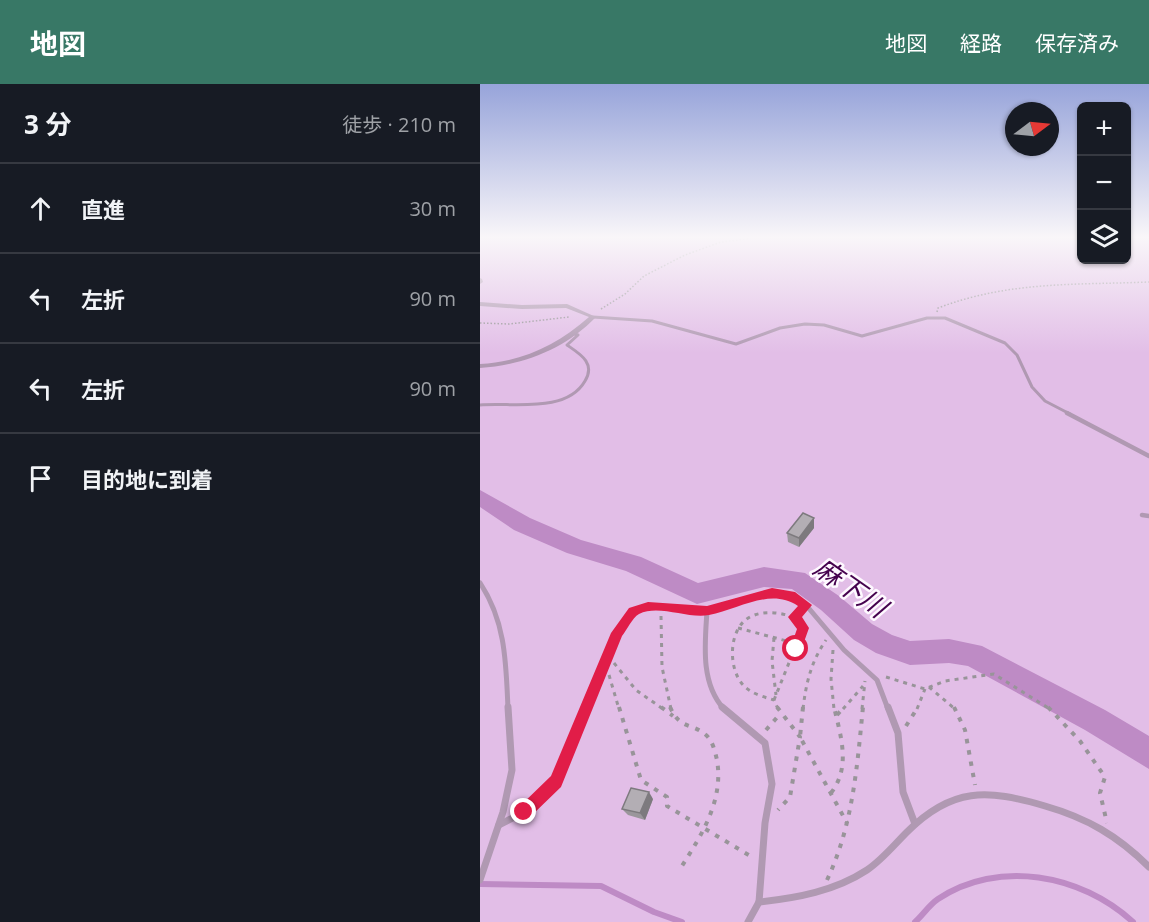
<!DOCTYPE html>
<html lang="ja">
<head>
<meta charset="utf-8">
<style>
	body { margin:0; font-family:"Open Sans","Noto Sans JP",sans-serif; background:#20242c; color:#f1f3f6 }
	.controls { position:absolute; right:18px; top:18px; display:grid; overflow:hidden; border-radius:9px; box-shadow:0 2px 4px #0004 }
	.controls button { width:54px; height:54px; display:grid; place-items:center; padding:0; border:0; border-bottom:2px solid #363941; background:#171b24; color:#f1f3f6; font:30px sans-serif }
	.compass { position:absolute; left:525px; top:18px; width:54px; height:54px; border-radius:50%; background:#171b24; box-shadow:0 2px 4px #0004; rotate:74deg }
	.stop { position:absolute; width:18px; height:18px; margin:-14px; border:4px solid #e11d48; border-radius:50%; background:#fff }
	.stop.end { background:#e11d48; border-color:#fff; box-shadow:0 2px 6px #0008 }
	.list { margin:0; padding:0; list-style:none }
	h2 { display:flex; justify-content:space-between; align-items:center; height:78px; margin:0; padding:0 24px; font-size:26px }
	h2 small { font-size:20px; font-weight:400; color:#9ea1a6 }
	.list li { display:grid; grid-template-columns:39px 1fr auto; gap:18px; align-items:center; box-sizing:border-box; height:90px; padding:0 24px; border-top:2px solid #363941 }
	.list b { display:block; font-size:22px; white-space:nowrap }
	.list em { font-size:20px; font-style:normal; color:#9ea1a6 }
	.icon { flex:none; width:33px; height:33px; fill:none; stroke:currentColor; stroke-width:2; stroke-linecap:round; stroke-linejoin:round }
	.map { position:relative; flex:none; width:669px; height:838px; overflow:hidden }
	header { display:flex; align-items:center; gap:36px; box-sizing:border-box; height:84px; padding:0 30px; background:#387866; color:#fff }
	header strong { font-size:28px }
	nav { display:flex; gap:33px; margin-inline-start:auto; font-size:21px }
	main { display:flex }
	aside { flex:1; background:#171b24 }
	.map>svg:first-child { display:block }
</style>
</head>
<body>
<header>
<strong>地図</strong>
<nav><a>地図</a><a>経路</a><a>保存済み</a></nav>
</header>
<main>
<aside>
<h2>3 分<small>徒歩 · 210 m</small></h2>
<ul class="list">
<li><svg class="icon" aria-label="ahead" viewBox="0 0 24 24"><path d="M12 20V5M6 11l6-6 6 6"/></svg><div><b>直進</b></div><em>30 m</em></li>
<li><svg class="icon" aria-label="left" viewBox="0 0 24 24"><path d="M17 20v-9H6M10 6l-5 5 5 5"/></svg><div><b>左折</b></div><em>90 m</em></li>
<li><svg class="icon" aria-label="left" viewBox="0 0 24 24"><path d="M17 20v-9H6M10 6l-5 5 5 5"/></svg><div><b>左折</b></div><em>90 m</em></li>
<li><svg class="icon" aria-label="arrive" viewBox="0 0 24 24"><path d="M6 21V4h12l-3 4 3 4H6"/></svg><div><b>目的地に到着</b></div></li>
</ul>
</aside>
<div class="map">
<svg width="669" height="838" viewBox="0 0 669 838">
	<rect width="100%" height="100%" fill="#f1ebf1"/>
	<path fill="#e2bee7" d="M 0,152 L 601,152 L 602,176 L 646,176 L 647,152 L 669,152 L 669,838 L 0,838 Z"/>
	<g fill="none" stroke-linecap="round" stroke-linejoin="round">
		<g stroke="#be8bc5" stroke-width="6">
			<path d="M 0,800 L 121,802 L 174,828 L 202,838"/>
			<path d="M 435,838 C 443,831 449,821 458,815 C 518,775 601,790 653,838"/>
		</g>
		<path fill="#be8bc5" fill-rule="evenodd" d="M 0,406 L 50,434 L 101,456 L 161,473 L 218,499 L 284,483 L 325,489 L 359,512 L 392,540 L 412,551 L 430,557 L 469,555 L 502,562 L 625,626 L 669,652 L 669,685 L 605,646 L 488,582 L 469,579 L 430,581 L 396,569 L 374,556 L 341,526 L 312,505 L 284,503 L 217,520 L 146,487 L 87,469 L 34,446 L 0,423 Z"/>
		<g stroke="#989499" stroke-width="1.5" stroke-dasharray="1.5 2" stroke-linecap="butt">
			<path d="M 121,225 L 145,210 L 164,192 L 205,171 L 241,158 L 290,152"/>
			<path d="M 457,228 L 458,224 C 529,197 595,201 669,198"/>
			<path d="M 0,239 L 29,240 L 89,233"/>
		</g>
		<g stroke="#989499" stroke-width="3" stroke-dasharray="4 5" stroke-linecap="butt">
			<path d="M 181,532 L 182,583 L 191,625"/>
			<path d="M 258,544 L 318,560"/>
			<path d="M 294,554 L 292,577 L 296,611"/>
			<path d="M 353,566 L 351,595 L 354,625"/>
			<path d="M 134,579 L 156,606 L 183,625"/>
			<path d="M 129,591 L 139,625"/>
			<path d="M 406,593 L 445,605 L 465,597 L 514,590 L 570,625"/>
			<path d="M 449,603 L 475,625"/>
			<path d="M 294,616 L 323,544 L 314,533"/>
			<path d="M 298,625 L 294,616 C 284,613 272,610 264,602 C 247,585 248,542 272,532 C 286,526 301,529 314,533 L 321,528"/>
			<path d="M 323,625 C 326,599 331,578 346,556"/>
			<path d="M 363,625 L 383,602"/>
			<path d="M 382,625 L 385,597"/>
			<path d="M 437,625 L 445,605"/>
		</g>
		<g stroke="#989499" stroke-width="4" stroke-dasharray="4.5 7" stroke-linecap="butt">
			<path d="M 139,623 L 161,696 L 187,713 L 187,722 L 272,773"/>
			<path d="M 181,623 L 193,632"/>
			<path d="M 190,623 C 200,646 211,638 226,651 C 233,657 235,668 237,676 C 244,717 221,752 200,785"/>
			<path d="M 297,623 L 320,653 L 310,713 L 298,726"/>
			<path d="M 323,623 L 320,653 L 367,739"/>
			<path d="M 474,623 L 485,646 L 495,701"/>
			<path d="M 568,623 L 600,657 L 625,693 L 620,709 L 627,739"/>
			<path d="M 357,631 L 364,623"/>
			<path d="M 426,642 L 438,623"/>
			<path d="M 286,646 L 300,630"/>
			<path d="M 351,709 C 371,683 361,653 354,623"/>
			<path d="M 347,796 C 373,741 377,683 383,623"/>
		</g>
		<g stroke="#b099b2" stroke-width="3">
			<path d="M 113,233 L 172,237 L 256,260 L 300,244 L 325,240 L 344,241 L 382,252 L 447,234 L 465,234 L 525,259 L 537,271 L 552,303 L 565,317 L 590,330"/>
			<path d="M 0,321 C 32,318 86,330 105,297 C 116,279 100,270 87,261 L 98,251 L 92,249"/>
		</g>
		<g stroke="#b099b2" stroke-width="4.5">
			<path d="M 587,329 L 669,372"/>
			<path d="M 662,431 L 669,432"/>
		</g>
		<g stroke="#b099b2" stroke-width="5">
			<path d="M 0,499 C 26,538 26,580 28,625"/>
			<path d="M 227,527 C 225,559 220,599 244,625"/>
			<path d="M 106,625 L 137,549 L 153,528 L 168,522 L 227,527 L 292,509 L 311,512 L 326,521 L 364,566 L 397,596 L 408,625"/>
		</g>
		<g stroke="#b099b2" stroke-width="7">
			<path d="M 242,623 L 285,659 L 292,700 L 285,739 L 279,818 L 268,838"/>
			<path d="M 408,623 L 418,649 L 423,708 L 435,740"/>
			<path d="M 19,741 L 44,728 L 76,698 L 107,623"/>
			<path d="M 0,796 L 23,728 L 32,686 L 28,623"/>
			<path d="M 279,818 C 317,814 355,807 387,786 C 402,776 414,761 427,748 C 472,703 507,705 565,722 C 607,734 638,752 669,783"/>
		</g>
		<g fill="#b099b2" fill-rule="evenodd">
			<path d="M 0,194 L 2,195 L 3,198 L 0,200 Z"/>
			<path d="M 0,218 L 42,221 L 87,220 L 116,233 C 85,265 44,281 0,284 L 0,280 C 42,278 77,261 109,233 L 86,224 L 42,225 L 0,222 Z"/>
		</g>
	</g>
	<g fill="#9a969b">
		<path d="M 334,444 L 319,463 L 308,458 L 307,449 Z"/>
		<path d="M 173,715 L 165,736 L 148,731 L 142,725 Z"/>
	</g>
	<g fill="#7d7a7e">
		<path d="M 334,434 L 334,444 L 319,463 L 319,454 Z"/>
		<path d="M 169,708 L 173,715 L 165,736 L 160,729 Z"/>
	</g>
	<g fill="#b3aeb4" stroke="#7d7a7e" stroke-width="1.5">
		<path d="M 323,429 L 334,434 L 319,454 L 307,449 Z"/>
		<path d="M 151,704 L 169,708 L 160,729 L 142,725 Z"/>
	</g>
	<linearGradient id="sky" x2="0" y2="1"><stop stop-color="#97a4da"/><stop offset="0.57" stop-color="#f9f6f9"/><stop offset="1" stop-color="#f9f6f9" stop-opacity="0"/></linearGradient>
	<rect width="669" height="269" fill="url(#sky)"/>
	<path fill="#e11d48" d="M 292,504 L 315,508 L 332,521 L 322,533 L 329,544 L 320,569 L 316,570 L 310,565 L 317,545 L 308,533 L 318,522 C 290,503 258,526 229,531 C 207,535 179,520 159,530 C 152,534 147,546 142,552 L 81,703 L 50,733 L 44,736 L 39,733 L 37,728 L 39,723 L 71,692 L 131,549 L 149,524 L 168,518 L 227,522 Z"/>
	<g text-anchor="middle" dominant-baseline="central" stroke-width="5" stroke-linejoin="round" paint-order="stroke">
		<g font-size="27" font-style="italic" fill="#45024e" stroke="#fef9ff">
			<text transform="translate(371 503) rotate(35)">麻下川</text>
		</g>
	</g>
</svg>
<div class="controls">
<button>+</button>
<button>−</button>
<button><svg class="icon" aria-label="layers" viewBox="0 0 24 24"><path d="M12 4l9 5-9 5-9-5zM3 14l9 5 9-5"/></svg></button>
</div>
<svg class="compass" viewBox="-18 -18 36 36"><path d="M0-13l5 13h-10z" fill="#e53935"/><path d="M0 13l5-13h-10z" fill="#9ea1a6"/></svg>
<div class="stop" style="left:316px;top:565px"></div>
<div class="stop end" style="left:44px;top:728px"></div>
</div>
</main>
</body>
</html>
